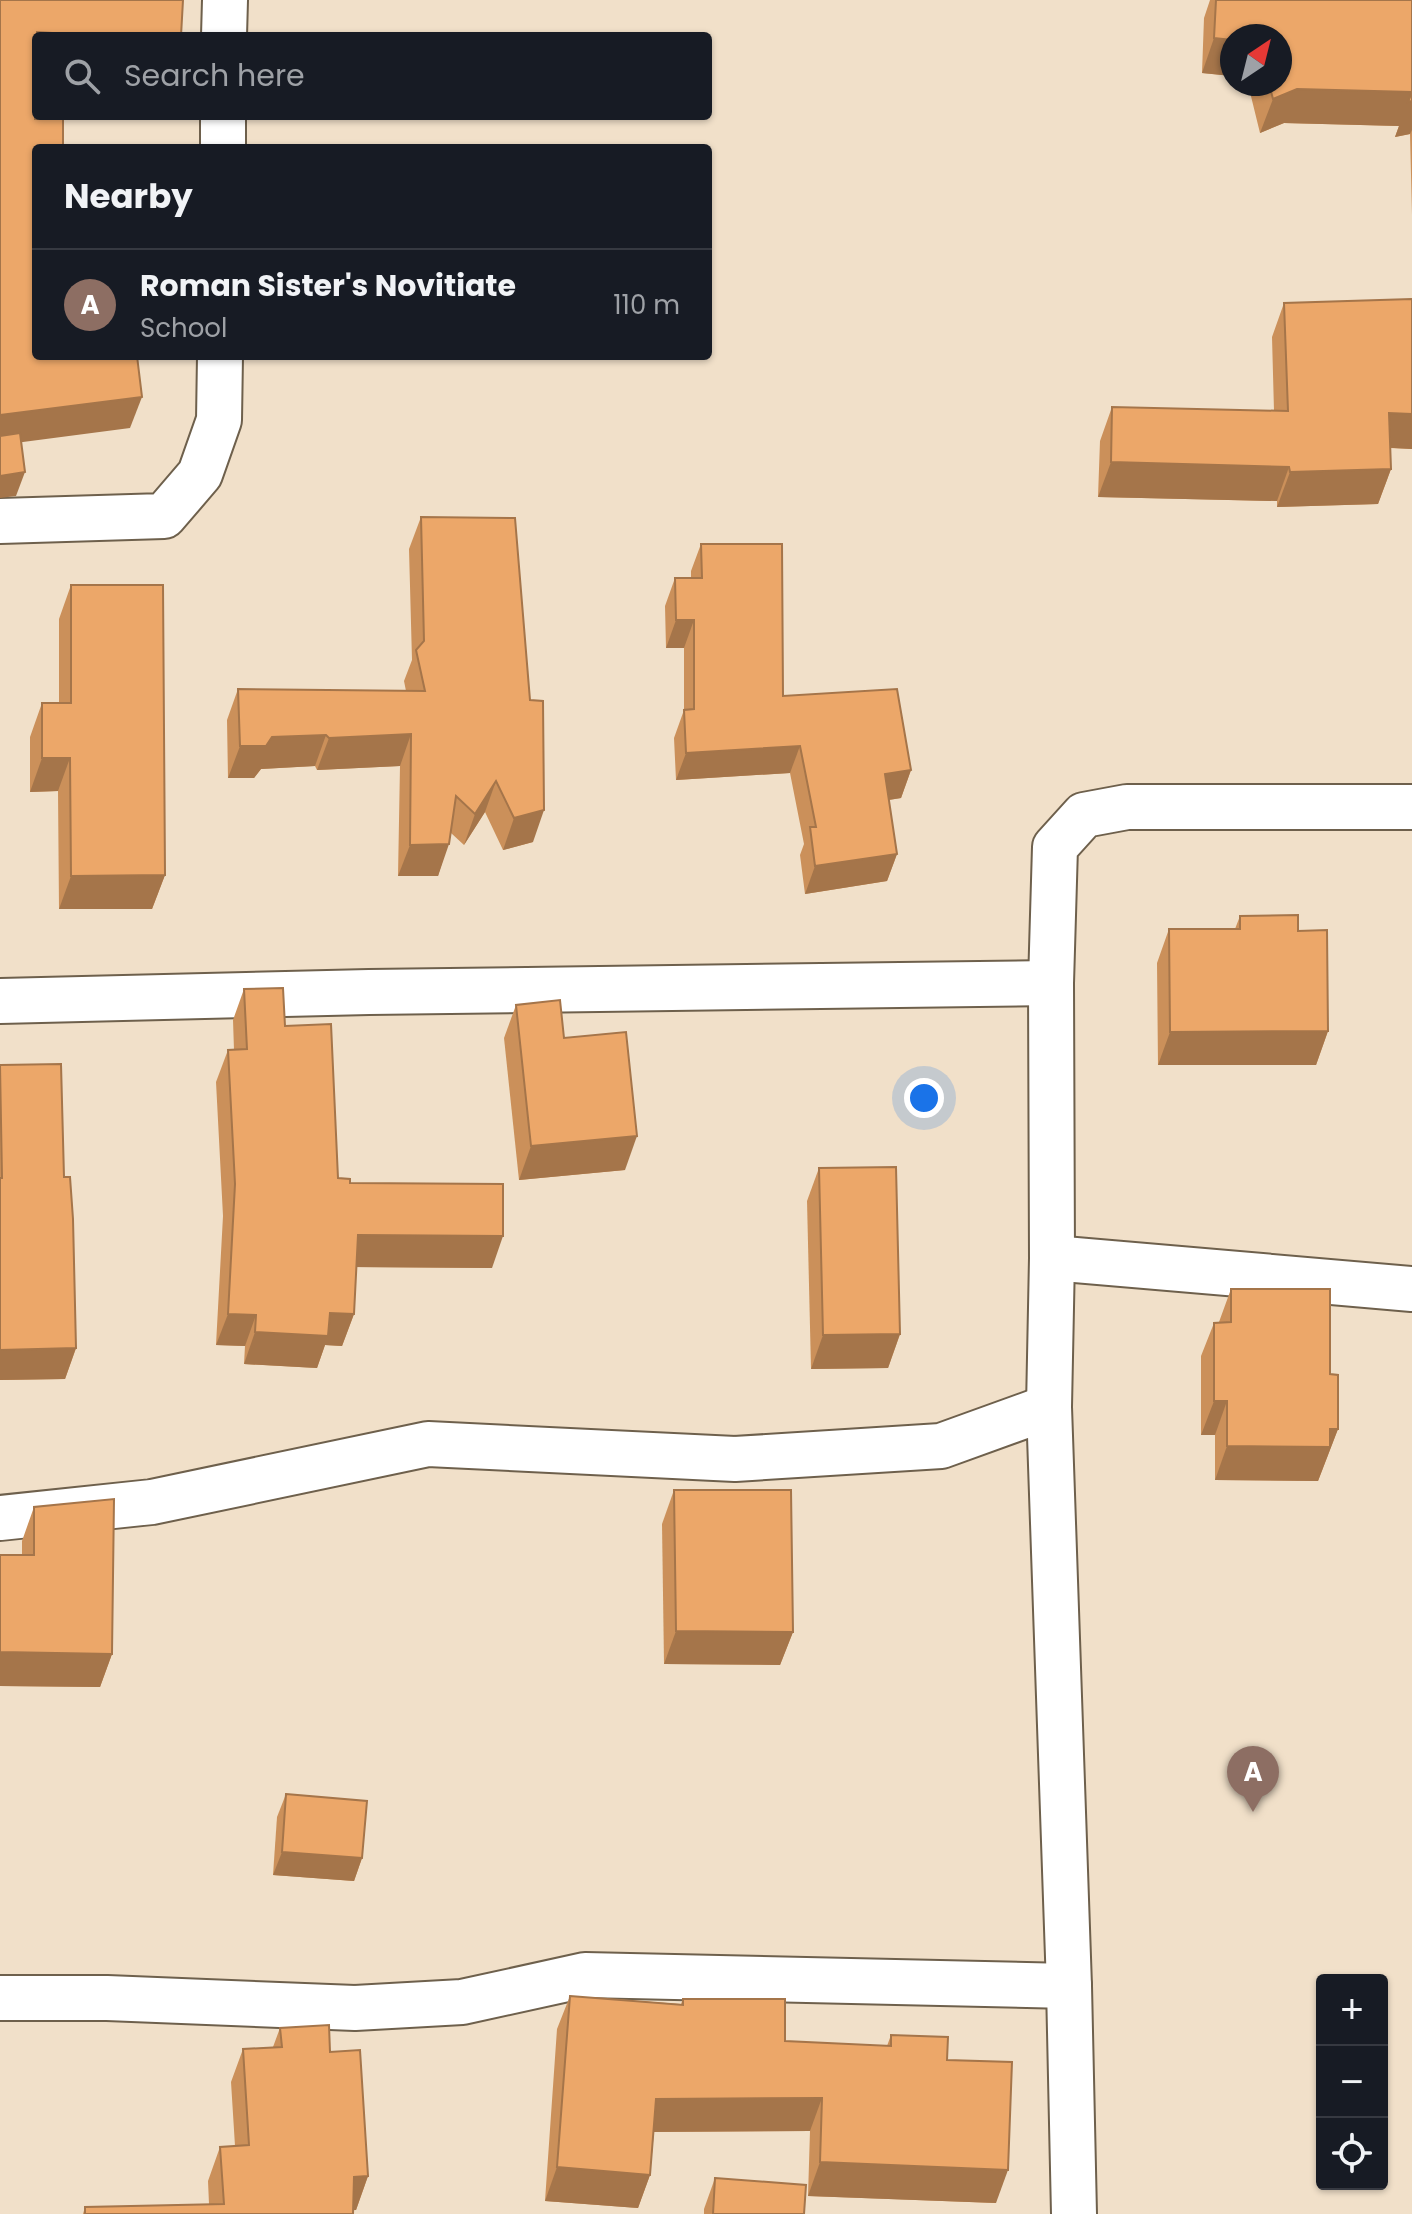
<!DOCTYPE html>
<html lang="en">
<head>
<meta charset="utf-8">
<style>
	body { margin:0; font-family:Poppins,sans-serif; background:#20242c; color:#f1f3f6 }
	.controls { position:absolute; right:24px; bottom:24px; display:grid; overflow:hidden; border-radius:8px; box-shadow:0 2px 6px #0004 }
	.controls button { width:72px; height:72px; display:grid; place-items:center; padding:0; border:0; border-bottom:2px solid #363941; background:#171b24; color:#f1f3f6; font:40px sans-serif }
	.compass { position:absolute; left:1220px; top:24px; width:72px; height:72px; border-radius:50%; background:#171b24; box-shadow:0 2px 6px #0004; rotate:35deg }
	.you { position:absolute; left:924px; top:1098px; width:28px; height:28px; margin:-20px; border:6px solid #fff; border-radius:50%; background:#1a73e8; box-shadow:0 0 0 12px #1a73e833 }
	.badge { display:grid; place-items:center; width:52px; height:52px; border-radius:50%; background:#1a73e8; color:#fff; font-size:26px; font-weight:700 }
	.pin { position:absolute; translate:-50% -66px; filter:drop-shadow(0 2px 4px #0008) }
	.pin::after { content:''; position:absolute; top:42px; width:28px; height:24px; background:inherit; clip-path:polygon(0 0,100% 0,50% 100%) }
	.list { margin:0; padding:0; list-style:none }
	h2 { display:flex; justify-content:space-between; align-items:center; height:104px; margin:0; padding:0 32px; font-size:34px }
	h2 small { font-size:26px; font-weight:400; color:#9ea1a6 }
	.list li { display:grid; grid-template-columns:52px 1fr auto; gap:24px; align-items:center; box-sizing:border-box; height:112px; padding:0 32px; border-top:2px solid #363941 }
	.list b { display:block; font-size:30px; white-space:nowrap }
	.list p { margin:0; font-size:26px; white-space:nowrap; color:#9ea1a6 }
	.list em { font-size:26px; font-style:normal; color:#9ea1a6 }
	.icon { flex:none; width:44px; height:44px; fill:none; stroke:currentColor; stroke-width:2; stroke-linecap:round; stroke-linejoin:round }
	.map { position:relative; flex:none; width:1412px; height:2214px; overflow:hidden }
	.search { position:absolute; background:#171b24; box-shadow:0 2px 6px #0004; left:32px; top:32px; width:680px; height:88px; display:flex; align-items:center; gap:20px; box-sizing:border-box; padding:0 28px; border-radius:8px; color:#9ea1a6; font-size:30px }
	.panel { position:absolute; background:#171b24; box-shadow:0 2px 6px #0004; left:32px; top:144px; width:680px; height:216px; border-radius:8px }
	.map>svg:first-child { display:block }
</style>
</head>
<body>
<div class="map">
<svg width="1412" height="2214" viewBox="0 0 1412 2214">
	<rect width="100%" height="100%" fill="#f1e0c9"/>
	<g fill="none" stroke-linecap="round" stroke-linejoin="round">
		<defs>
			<g id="minor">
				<path d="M 224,36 L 225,0"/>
				<path d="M 223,148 L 223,116"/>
				<path d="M 0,521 L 164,516 L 200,474 L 219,420 L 220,356"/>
				<path d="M 0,1001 L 369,992 L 1051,983"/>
				<path d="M 1052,1258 L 1412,1289"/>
				<path d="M 0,1518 L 152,1502 L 428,1444 L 735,1459 L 941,1446 L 1049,1407"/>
				<path d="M 0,1998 L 107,1998 L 355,2008 L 462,2002 L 585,1975 L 1069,1986"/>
				<path d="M 1074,2214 L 1069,1986 L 1049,1407 L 1052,1258 L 1051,983 L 1055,847 L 1084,815 L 1127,807 L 1412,807"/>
			</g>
		</defs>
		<use href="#minor" stroke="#6e604c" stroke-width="48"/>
		<use href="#minor" stroke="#fff" stroke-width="44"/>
	</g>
	<g fill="#cb905a">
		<path d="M 1210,0 L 1412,0 L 1412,215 L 1410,134 L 1395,137 L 1399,126 L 1284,123 L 1260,133 L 1248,84 L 1280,84 L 1280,36 L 1232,36 L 1232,76 L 1202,73 L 1204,18 Z"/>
		<path d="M 1412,299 L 1412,449 L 1390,448 L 1391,469 L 1378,504 L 1277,507 L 1277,501 L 1098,497 L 1100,441 L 1112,407 L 1274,411 L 1272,337 L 1284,303 Z"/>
		<path d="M 421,517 L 533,842 L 503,850 L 485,812 L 464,845 L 451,833 L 438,876 L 398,876 L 400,766 L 317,770 L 315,766 L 261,769 L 254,778 L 228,778 L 227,720 L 238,689 L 406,691 L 404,681 L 412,660 L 409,549 Z"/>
		<path d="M 701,544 L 783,696 L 911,770 L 901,798 L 889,800 L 897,854 L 887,881 L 805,894 L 800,855 L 804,844 L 790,773 L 676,780 L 674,738 L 684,710 L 684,648 L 666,648 L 665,606 L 675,578 L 691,578 L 691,571 Z"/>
		<path d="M 71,585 L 165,875 L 152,909 L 59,909 L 58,791 L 30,792 L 30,737 L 42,703 L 59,703 L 59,619 Z"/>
		<path d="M 1240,916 L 1298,931 L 1328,1031 L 1316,1065 L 1158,1065 L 1157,963 L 1169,929 L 1235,929 Z"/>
		<path d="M 244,989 L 285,1026 L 338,1178 L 350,1183 L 492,1268 L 356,1267 L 354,1314 L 342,1346 L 325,1345 L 317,1368 L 244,1364 L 245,1346 L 216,1345 L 223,1216 L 216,1082 L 228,1050 L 234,1050 L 233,1020 Z"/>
		<path d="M 516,1005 L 564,1038 L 625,1170 L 519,1180 L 504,1038 Z"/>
		<path d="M 0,1065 L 64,1177 L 76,1348 L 65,1379 L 0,1380 Z"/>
		<path d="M 819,1168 L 900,1334 L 888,1368 L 811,1369 L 807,1201 Z"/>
		<path d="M 1231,1289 L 1330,1374 L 1338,1429 L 1318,1481 L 1215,1480 L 1215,1435 L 1201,1435 L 1201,1356 L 1214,1323 L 1219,1322 Z"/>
		<path d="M 674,1490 L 793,1632 L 780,1665 L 664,1664 L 662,1524 Z"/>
		<path d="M 34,1507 L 112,1654 L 100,1687 L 0,1686 L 0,1555 L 22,1555 L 22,1541 Z"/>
		<path d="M 286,1794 L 362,1858 L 354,1881 L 273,1875 L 277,1817 Z"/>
		<path d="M 570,1996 L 681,2004 L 683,1999 L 785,2041 L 887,2046 L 891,2035 L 947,2060 L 996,2203 L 808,2196 L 810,2131 L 654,2132 L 650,2175 L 638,2208 L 545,2201 L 557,2029 Z"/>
		<path d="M 280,2028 L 330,2052 L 368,2176 L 356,2210 L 354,2210 L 353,2214 L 83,2214 L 85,2207 L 209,2204 L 208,2181 L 220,2147 L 235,2146 L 231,2082 L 243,2049 L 273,2047 Z"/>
		<path d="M 715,2178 L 804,2214 L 704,2214 L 704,2209 Z"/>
	</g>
	<g fill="#a5754a">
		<path d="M 37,32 L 102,36 L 36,36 L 36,64 L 26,64 Z"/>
		<path d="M 1214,38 L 1232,40 L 1232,76 L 1202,73 Z"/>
		<path d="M 1297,89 L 1412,92 L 1412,130 L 1410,134 L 1395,137 L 1399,126 L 1284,123 L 1260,133 L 1273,99 Z"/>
		<path d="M 142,397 L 130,428 L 0,445 L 0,415 Z"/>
		<path d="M 1389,413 L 1412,414 L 1412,449 L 1376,447 Z"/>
		<path d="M 1111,462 L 1289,467 L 1277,501 L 1098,497 Z"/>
		<path d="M 1391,469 L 1378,504 L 1277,507 L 1290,472 Z"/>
		<path d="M 25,472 L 16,496 L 0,498 L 0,476 Z"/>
		<path d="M 676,620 L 694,620 L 684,648 L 666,648 Z"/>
		<path d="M 411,734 L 400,766 L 317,770 L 329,738 Z"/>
		<path d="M 326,735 L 315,766 L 261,769 L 254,778 L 228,778 L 240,746 L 272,737 Z"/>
		<path d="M 800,746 L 790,773 L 676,780 L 686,753 Z"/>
		<path d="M 42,758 L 70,758 L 58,791 L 30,792 Z"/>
		<path d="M 911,770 L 901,798 L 875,802 L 885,774 Z"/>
		<path d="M 496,781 L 485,812 L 464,845 L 475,814 Z"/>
		<path d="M 544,810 L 533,842 L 503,850 L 514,818 Z"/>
		<path d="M 449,844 L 438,876 L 398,876 L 410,845 Z"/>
		<path d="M 897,854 L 887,881 L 805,894 L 815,866 Z"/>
		<path d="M 165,875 L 152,909 L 59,909 L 71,876 Z"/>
		<path d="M 1328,1031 L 1316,1065 L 1158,1065 L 1170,1032 Z"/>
		<path d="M 637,1136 L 625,1170 L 519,1180 L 531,1146 Z"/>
		<path d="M 358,1235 L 503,1236 L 492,1268 L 347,1267 Z"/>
		<path d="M 330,1313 L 354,1314 L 342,1346 L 325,1345 L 317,1368 L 244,1364 L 255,1332 Z"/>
		<path d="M 228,1314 L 256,1315 L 245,1346 L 216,1345 Z"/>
		<path d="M 900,1334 L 888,1368 L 811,1369 L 823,1335 Z"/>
		<path d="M 76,1348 L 65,1379 L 0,1380 L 0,1350 Z"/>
		<path d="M 1214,1401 L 1227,1401 L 1215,1435 L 1201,1435 Z"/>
		<path d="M 1330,1429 L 1338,1429 L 1318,1481 L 1215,1480 L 1227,1446 Z"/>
		<path d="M 676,1631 L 793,1632 L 780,1665 L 664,1664 Z"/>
		<path d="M 0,1652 L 112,1654 L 100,1687 L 0,1686 Z"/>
		<path d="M 282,1852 L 362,1858 L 354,1881 L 273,1875 Z"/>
		<path d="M 822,2098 L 810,2131 L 644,2132 L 656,2099 Z"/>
		<path d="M 820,2162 L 1008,2170 L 996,2203 L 808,2196 Z"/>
		<path d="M 557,2167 L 650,2175 L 638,2208 L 545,2201 Z"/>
		<path d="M 368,2176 L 356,2210 L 342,2211 L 354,2177 Z"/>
	</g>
	<g fill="#eca769" stroke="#a5754a" stroke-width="2">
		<path d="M 0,0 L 183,0 L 181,36 L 102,36 L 37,32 L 37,36 L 36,36 L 34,75 L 35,119 L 63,119 L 63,148 L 36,148 L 36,356 L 137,356 L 142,397 L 0,415 Z"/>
		<path d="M 1216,0 L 1412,0 L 1412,101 L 1408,102 L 1412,92 L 1297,89 L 1273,99 L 1269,84 L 1280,84 L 1280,36 L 1232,36 L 1232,40 L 1214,38 Z"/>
		<path d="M 1412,299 L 1412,414 L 1389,413 L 1391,469 L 1290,472 L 1289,467 L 1111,462 L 1112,407 L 1288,411 L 1284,303 Z"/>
		<path d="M 20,433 L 25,472 L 0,476 L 0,436 Z"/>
		<path d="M 421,517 L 515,518 L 530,700 L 543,701 L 544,810 L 514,818 L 496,781 L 475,814 L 456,796 L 449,844 L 410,845 L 411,734 L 329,738 L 326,735 L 272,737 L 266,746 L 240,746 L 238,689 L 425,691 L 416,650 L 424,641 Z"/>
		<path d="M 701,544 L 782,544 L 783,696 L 897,689 L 911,770 L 885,774 L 897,854 L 815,866 L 810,827 L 816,827 L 800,746 L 686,753 L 684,710 L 694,709 L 694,620 L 676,620 L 675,578 L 702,578 Z"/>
		<path d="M 71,585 L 163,585 L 165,875 L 71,876 L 70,758 L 42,758 L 42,703 L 71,703 Z"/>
		<path d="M 1298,915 L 1298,931 L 1327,930 L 1328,1031 L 1170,1032 L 1169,929 L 1240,929 L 1240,916 Z"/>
		<path d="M 283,988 L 285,1026 L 331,1024 L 338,1178 L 350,1179 L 350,1183 L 503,1184 L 503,1236 L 358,1235 L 354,1314 L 330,1313 L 328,1336 L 255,1332 L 256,1315 L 228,1314 L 235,1184 L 228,1050 L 247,1049 L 244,989 Z"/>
		<path d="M 560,1000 L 564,1038 L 626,1032 L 637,1136 L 531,1146 L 516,1005 Z"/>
		<path d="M 61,1064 L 64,1177 L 70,1177 L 73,1219 L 76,1348 L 0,1350 L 0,1178 L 2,1178 L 0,1065 Z"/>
		<path d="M 896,1167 L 900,1334 L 823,1335 L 819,1168 Z"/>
		<path d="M 1231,1289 L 1330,1289 L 1330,1374 L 1338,1375 L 1338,1429 L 1330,1429 L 1330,1447 L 1227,1446 L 1227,1401 L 1214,1401 L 1214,1323 L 1231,1322 Z"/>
		<path d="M 674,1490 L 791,1490 L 793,1632 L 676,1631 Z"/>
		<path d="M 114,1499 L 112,1654 L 0,1652 L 0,1555 L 34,1555 L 34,1507 Z"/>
		<path d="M 286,1794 L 367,1801 L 362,1858 L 282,1852 Z"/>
		<path d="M 570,1996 L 683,2005 L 683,1999 L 785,1999 L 785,2041 L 891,2046 L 891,2035 L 948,2037 L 947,2060 L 1012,2062 L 1008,2170 L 820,2162 L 822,2098 L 656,2099 L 650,2175 L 557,2167 Z"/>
		<path d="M 329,2025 L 330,2052 L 360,2050 L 368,2176 L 354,2177 L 353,2214 L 85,2214 L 85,2207 L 224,2204 L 220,2147 L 249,2145 L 243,2049 L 282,2047 L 280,2028 Z"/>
		<path d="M 715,2178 L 806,2185 L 804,2214 L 713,2214 Z"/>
	</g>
</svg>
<div class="controls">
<button>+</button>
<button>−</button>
<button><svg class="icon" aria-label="locate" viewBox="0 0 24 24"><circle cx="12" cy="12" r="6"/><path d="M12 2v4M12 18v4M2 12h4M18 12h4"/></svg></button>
</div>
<svg class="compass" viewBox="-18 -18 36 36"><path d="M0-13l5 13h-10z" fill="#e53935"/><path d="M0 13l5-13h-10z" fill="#9ea1a6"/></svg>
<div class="you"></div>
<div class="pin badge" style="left:1253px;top:1812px;background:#8d6e63">A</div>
<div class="search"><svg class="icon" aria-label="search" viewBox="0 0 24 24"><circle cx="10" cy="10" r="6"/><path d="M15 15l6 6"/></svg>Search here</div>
<section class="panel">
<h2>Nearby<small></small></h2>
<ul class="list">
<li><span class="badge" style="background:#8d6e63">A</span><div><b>Roman Sister's Novitiate</b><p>School</p></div><em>110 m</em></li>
</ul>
</section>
</div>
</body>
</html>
